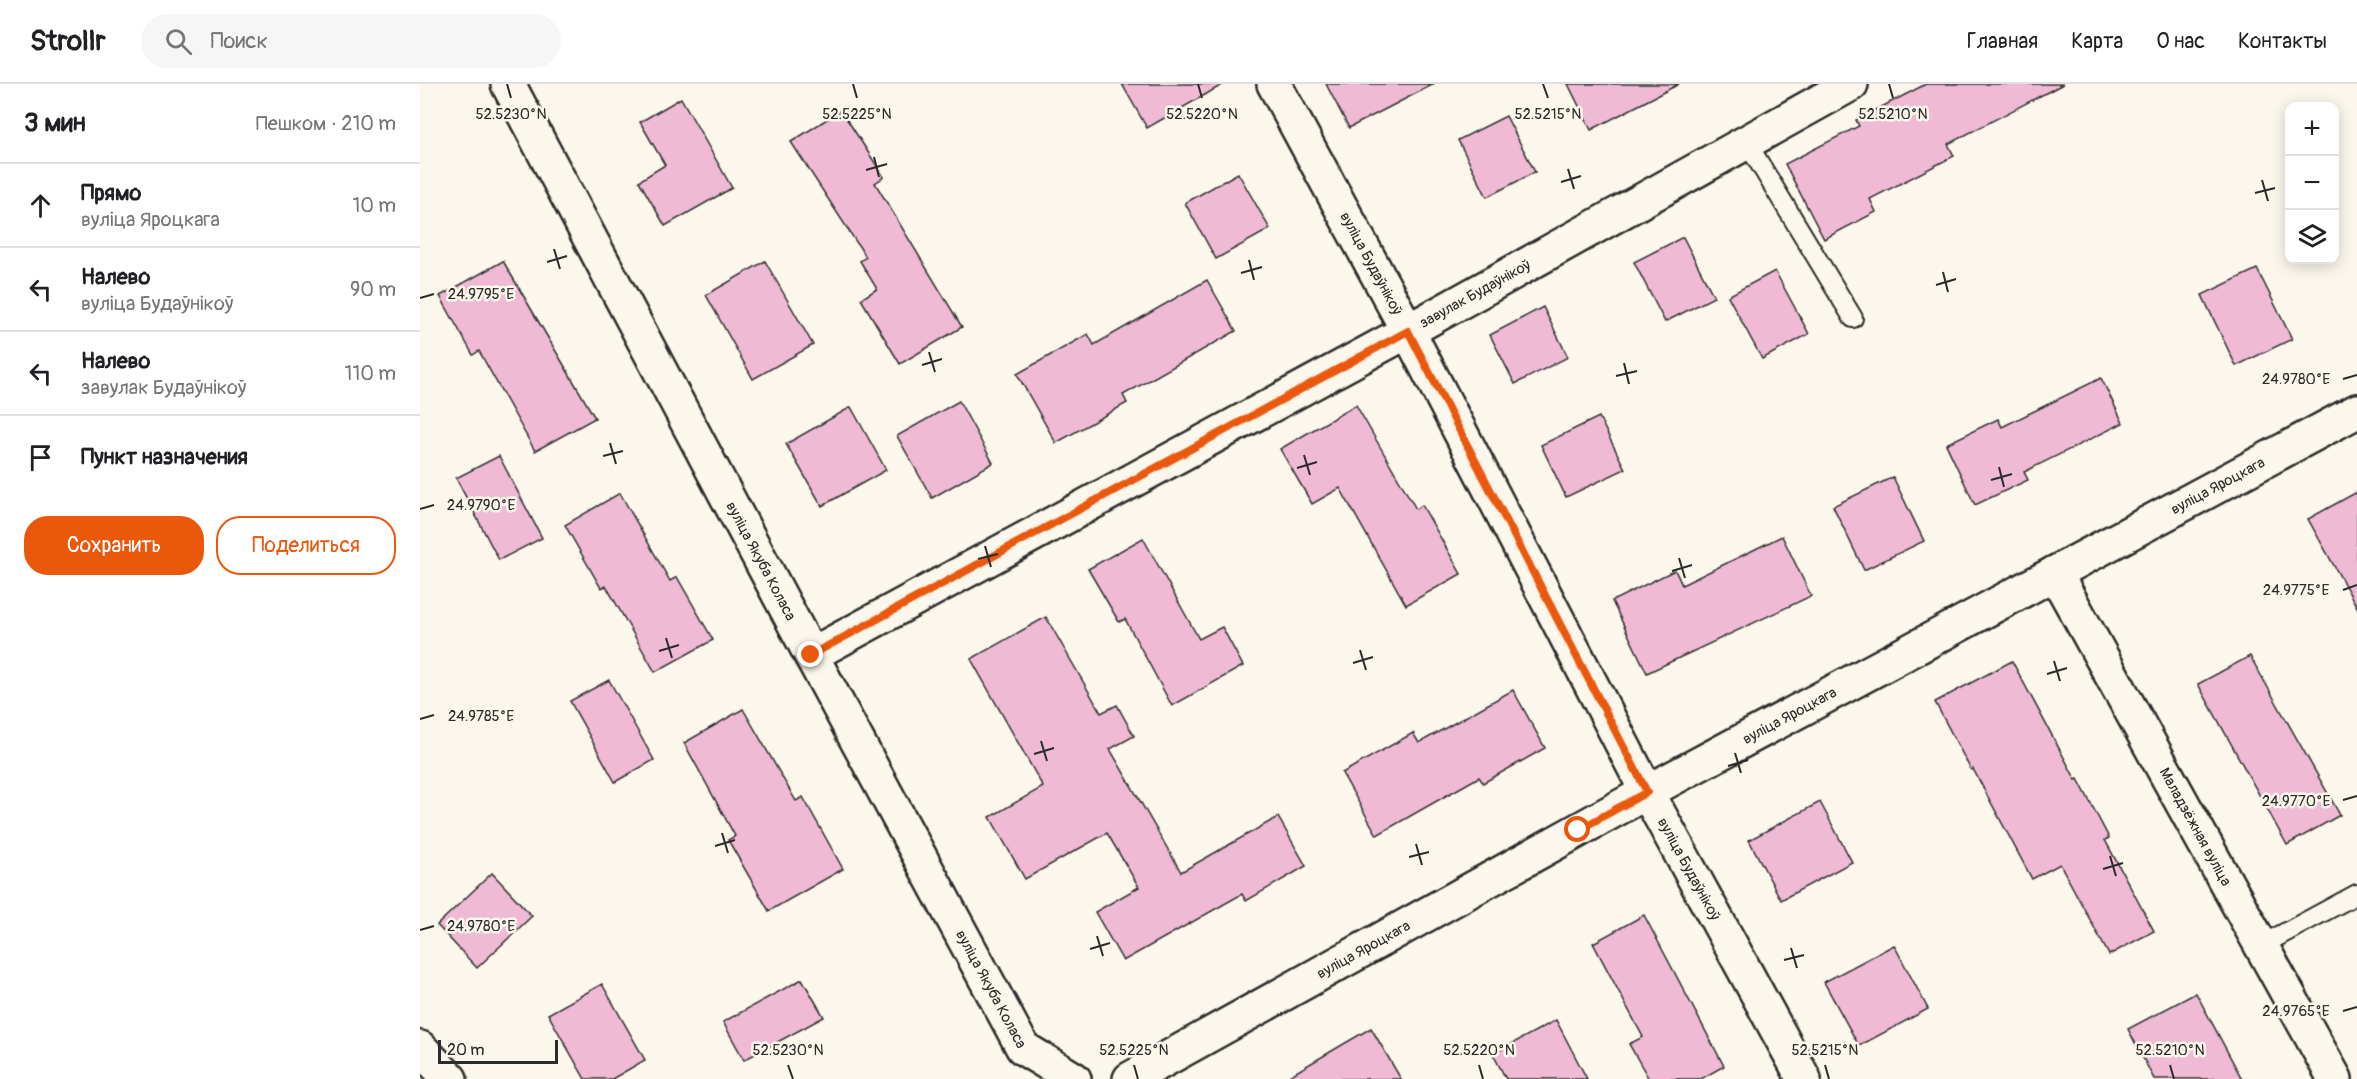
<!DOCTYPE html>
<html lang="ru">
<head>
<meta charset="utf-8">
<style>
	body { margin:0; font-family:Pangolin,sans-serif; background:#f6f6f6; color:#202124 }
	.controls { position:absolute; right:18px; top:18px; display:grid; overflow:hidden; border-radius:12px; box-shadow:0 3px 15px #0003 }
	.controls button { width:54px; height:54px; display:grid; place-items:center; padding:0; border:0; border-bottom:2px solid #e0e0e0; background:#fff; color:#202124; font:30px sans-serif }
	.scale { position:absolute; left:18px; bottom:15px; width:120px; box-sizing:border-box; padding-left:6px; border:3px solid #2b2b2b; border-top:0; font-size:16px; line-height:21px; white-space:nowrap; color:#2b2b2b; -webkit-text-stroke:4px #fbf7ec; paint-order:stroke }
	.stop { position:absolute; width:18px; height:18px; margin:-14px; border:4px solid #ea580c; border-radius:50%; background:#fff }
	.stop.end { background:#ea580c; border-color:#fff; box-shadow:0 2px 6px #0008 }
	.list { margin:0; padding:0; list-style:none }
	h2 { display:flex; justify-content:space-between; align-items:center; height:78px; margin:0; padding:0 24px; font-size:26px }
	h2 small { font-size:20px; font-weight:400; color:#757577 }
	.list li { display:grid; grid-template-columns:39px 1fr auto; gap:18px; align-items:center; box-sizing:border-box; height:84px; padding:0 24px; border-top:2px solid #e0e0e0 }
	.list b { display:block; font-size:22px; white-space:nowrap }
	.list p { margin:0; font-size:20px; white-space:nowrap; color:#757577 }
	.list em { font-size:20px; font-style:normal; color:#757577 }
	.actions { display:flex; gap:12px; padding:18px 24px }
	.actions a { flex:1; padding:14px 0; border:2px solid #ea580c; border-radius:24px; text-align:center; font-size:21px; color:#ea580c }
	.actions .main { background:#ea580c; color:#fff }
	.icon { flex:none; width:33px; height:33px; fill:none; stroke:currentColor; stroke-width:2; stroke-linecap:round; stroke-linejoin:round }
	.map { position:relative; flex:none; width:1937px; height:995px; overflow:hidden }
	header { display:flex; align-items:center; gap:36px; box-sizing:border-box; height:84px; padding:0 30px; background:#fff; border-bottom:2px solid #e0e0e0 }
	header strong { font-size:28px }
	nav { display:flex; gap:33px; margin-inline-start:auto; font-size:21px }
	.search { width:420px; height:54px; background:#f6f6f6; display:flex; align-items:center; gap:15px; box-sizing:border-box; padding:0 21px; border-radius:33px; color:#757577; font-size:22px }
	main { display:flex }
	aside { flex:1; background:#fff }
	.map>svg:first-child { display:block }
</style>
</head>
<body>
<header>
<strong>Strollr</strong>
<div class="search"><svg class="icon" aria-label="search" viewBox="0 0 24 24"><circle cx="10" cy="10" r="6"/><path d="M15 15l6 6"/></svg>Поиск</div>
<nav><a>Главная</a><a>Карта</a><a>О нас</a><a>Контакты</a></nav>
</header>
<main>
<aside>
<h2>3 мин<small>Пешком · 210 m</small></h2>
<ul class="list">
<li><svg class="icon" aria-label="ahead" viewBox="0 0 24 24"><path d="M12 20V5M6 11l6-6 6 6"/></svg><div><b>Прямо</b><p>вуліца Яроцкага</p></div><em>10 m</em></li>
<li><svg class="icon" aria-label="left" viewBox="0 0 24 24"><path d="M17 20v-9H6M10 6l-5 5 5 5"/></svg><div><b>Налево</b><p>вуліца Будаўнікоў</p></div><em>90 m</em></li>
<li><svg class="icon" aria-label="left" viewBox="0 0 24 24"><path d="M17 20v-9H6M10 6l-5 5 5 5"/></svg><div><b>Налево</b><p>завулак Будаўнікоў</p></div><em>110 m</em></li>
<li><svg class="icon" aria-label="arrive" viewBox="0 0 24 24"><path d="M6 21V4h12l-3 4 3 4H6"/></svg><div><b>Пункт назначения</b></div></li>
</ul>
<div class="actions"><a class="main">Сохранить</a><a>Поделиться</a></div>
</aside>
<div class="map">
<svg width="1937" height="995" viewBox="0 0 1937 995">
	<rect width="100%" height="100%" fill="#fbf7ec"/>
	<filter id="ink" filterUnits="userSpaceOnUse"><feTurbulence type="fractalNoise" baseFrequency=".0167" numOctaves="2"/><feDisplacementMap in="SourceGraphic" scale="12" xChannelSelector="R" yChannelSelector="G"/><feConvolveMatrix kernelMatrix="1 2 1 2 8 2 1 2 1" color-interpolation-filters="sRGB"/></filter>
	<g filter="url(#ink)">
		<g fill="#f0bad5" stroke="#2b2b2b" stroke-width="1.5">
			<path d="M 702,0 L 804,0 L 727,44 Z"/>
			<path d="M 906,0 L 1014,0 L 929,44 Z"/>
			<path d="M 1148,0 L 1259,0 L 1171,46 Z"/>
			<path d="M 1506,0 L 1643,0 L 1528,60 L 1534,72 L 1450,115 L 1456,128 L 1404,155 L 1365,80 L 1439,42 L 1436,36 Z"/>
			<path d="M 261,14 L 312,104 L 245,142 L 219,97 L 245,81 L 220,38 Z"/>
			<path d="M 421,26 L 464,93 L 455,99 L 542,243 L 480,280 L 441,215 L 457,205 L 440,177 L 446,173 L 371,58 Z"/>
			<path d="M 1086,32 L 1115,88 L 1067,113 L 1038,56 Z"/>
			<path d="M 818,89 L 850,145 L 796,175 L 765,119 Z"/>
			<path d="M 1263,153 L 1294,213 L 1245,238 L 1214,178 Z"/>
			<path d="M 83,177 L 175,334 L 115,367 L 59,267 L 53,271 L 20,212 Z"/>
			<path d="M 345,177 L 393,261 L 333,295 L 286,211 Z"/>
			<path d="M 1837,185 L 1872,255 L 1816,282 L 1782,211 Z"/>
			<path d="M 1355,187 L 1389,250 L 1342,275 L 1308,212 Z"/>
			<path d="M 787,196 L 816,247 L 703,311 L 707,319 L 636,359 L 597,290 L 668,250 L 674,261 Z"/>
			<path d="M 1123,223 L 1148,273 L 1095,300 L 1070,251 Z"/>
			<path d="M 1681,294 L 1703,339 L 1604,388 L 1608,396 L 1555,421 L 1526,360 L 1578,335 L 1582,343 Z"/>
			<path d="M 539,317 L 573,379 L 512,414 L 477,352 Z"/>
			<path d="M 936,321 L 996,425 L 1002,421 L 1041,490 L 986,521 L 920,404 L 892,420 L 860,365 Z"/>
			<path d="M 431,323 L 466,386 L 402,422 L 366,360 Z"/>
			<path d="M 1179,333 L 1205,385 L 1146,413 L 1121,361 Z"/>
			<path d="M 79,372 L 122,454 L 79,476 L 36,394 Z"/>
			<path d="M 1473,393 L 1504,457 L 1444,486 L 1413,422 Z"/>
			<path d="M 1937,408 L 1937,523 L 1888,435 Z"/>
			<path d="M 200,409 L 250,497 L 257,493 L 293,556 L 235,588 L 186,502 L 181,504 L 145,441 Z"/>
			<path d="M 1362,452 L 1391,512 L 1227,589 L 1192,517 L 1255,486 L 1262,501 Z"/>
			<path d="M 723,454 L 779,555 L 802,543 L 823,582 L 752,622 L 705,535 L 699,538 L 668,485 Z"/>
			<path d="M 626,533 L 681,629 L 697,621 L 714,652 L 690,665 L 761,788 L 858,733 L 886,782 L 826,817 L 822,810 L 703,877 L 675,828 L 719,803 L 687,749 L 605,795 L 570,733 L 623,703 L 551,575 Z"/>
			<path d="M 1830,572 L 1920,731 L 1867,761 L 1778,600 Z"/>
			<path d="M 1592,577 L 1656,696 L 1658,695 L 1689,754 L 1685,756 L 1734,847 L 1689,871 L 1640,780 L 1612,795 L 1553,685 L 1551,686 L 1515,618 Z"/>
			<path d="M 189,596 L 234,676 L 195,698 L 150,617 Z"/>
			<path d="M 1093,606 L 1125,664 L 1063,699 L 1059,693 L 957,751 L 922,689 L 993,649 L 999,659 Z"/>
			<path d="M 323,625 L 376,717 L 383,713 L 423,785 L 349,827 L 308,756 L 315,752 L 264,659 Z"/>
			<path d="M 1400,718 L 1432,778 L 1361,816 L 1329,756 Z"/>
			<path d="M 72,789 L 112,832 L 57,884 L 17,841 Z"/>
			<path d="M 1224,831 L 1304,982 L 1281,995 L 1229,995 L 1209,960 L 1223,953 L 1173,859 Z"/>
			<path d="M 1474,861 L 1508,925 L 1439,962 L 1404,898 Z"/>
			<path d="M 382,895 L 404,933 L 324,976 L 303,938 Z"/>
			<path d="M 182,900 L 225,976 L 192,995 L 165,995 L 128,930 Z"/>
			<path d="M 1776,909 L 1822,995 L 1734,995 L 1708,945 Z"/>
			<path d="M 1136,936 L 1167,995 L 1086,995 L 1073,970 Z"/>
			<path d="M 951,944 L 981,995 L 864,995 Z"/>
		</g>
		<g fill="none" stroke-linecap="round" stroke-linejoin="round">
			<defs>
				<g id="service">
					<path d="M 1326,57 L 1433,234"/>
					<path d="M 1842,861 L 1937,810"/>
				</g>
				<g id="minor">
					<path id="s1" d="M 88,0 L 391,571 L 603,964 L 654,995"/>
					<path id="s2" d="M 854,0 L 988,247 L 1227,708 L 1384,995"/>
					<path id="s3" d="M 1635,489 L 1915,995"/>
					<path id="s4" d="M 391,571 L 988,247 L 1431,0"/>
					<path d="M 0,964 L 30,995"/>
					<path id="s5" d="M 710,995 L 1227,708 L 1937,327"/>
				</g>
			</defs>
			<use href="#service" stroke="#2b2b2b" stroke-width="22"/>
			<use href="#minor" stroke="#2b2b2b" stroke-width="38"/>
			<use href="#service" stroke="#fbf7ec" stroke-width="18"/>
			<use href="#minor" stroke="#fbf7ec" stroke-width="33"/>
		</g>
	</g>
	<g fill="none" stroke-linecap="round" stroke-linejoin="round" filter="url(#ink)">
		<path stroke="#ea580c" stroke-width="8" d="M 391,571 L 988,247 L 1227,708 L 1158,746"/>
	</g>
	<path fill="none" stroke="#2b2b2b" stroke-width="2" d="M 87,0 L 91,14M 433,0 L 437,14M 778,0 L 782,14M 1123,0 L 1128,14M 1469,0 L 1473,14M 454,73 L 459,93M 1148,85 L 1154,105M 446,86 L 467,80M 1842,96 L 1848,117M 1141,98 L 1161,92M 1835,109 L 1855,104M 134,165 L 140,185M 829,176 L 834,196M 127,178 L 147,172M 1523,188 L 1528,208M 821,189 L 842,183M 1516,201 L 1536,195M 0,214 L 14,210M 509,268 L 515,288M 1204,279 L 1209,300M 502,281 L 522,275M 1196,292 L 1217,287M 1923,295 L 1937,291M 190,359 L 196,380M 884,371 L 890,391M 183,372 L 203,367M 1579,383 L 1584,403M 877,384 L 897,378M 1571,396 L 1592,390M 0,425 L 14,421M 565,462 L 571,483M 1259,474 L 1265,494M 558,475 L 578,470M 1252,487 L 1272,481M 1923,506 L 1937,501M 246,554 L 252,574M 940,566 L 946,586M 239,567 L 259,561M 1634,577 L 1640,597M 933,579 L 953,573M 1627,590 L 1647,584M 0,635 L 14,631M 621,657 L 627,677M 1315,669 L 1321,689M 614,670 L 634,664M 1308,682 L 1328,676M 1923,716 L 1937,712M 302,749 L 308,769M 996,760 L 1002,781M 295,762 L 315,756M 1690,772 L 1696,792M 989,773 L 1009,768M 1683,785 L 1703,779M 0,846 L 14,842M 677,852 L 683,872M 1371,864 L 1377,884M 670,865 L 690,859M 1364,876 L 1384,871M 1923,927 L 1937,923M 368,981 L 373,995M 714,981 L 718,995M 1059,981 L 1063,995M 1405,981 L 1409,995M 1750,981 L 1754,995"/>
	<g text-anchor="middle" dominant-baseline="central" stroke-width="5" stroke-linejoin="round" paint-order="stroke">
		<g font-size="15" fill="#2b2b2b" stroke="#fbf7ec">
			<text stroke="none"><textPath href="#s2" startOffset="204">вуліца Будаўнікоў</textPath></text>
			<text stroke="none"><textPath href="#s4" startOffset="756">завулак Будаўнікоў</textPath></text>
			<text stroke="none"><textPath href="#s5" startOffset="1239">вуліца Яроцкага</textPath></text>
			<text stroke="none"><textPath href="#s1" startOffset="540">вуліца Якуба Коласа</textPath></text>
			<text stroke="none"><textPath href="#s5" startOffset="753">вуліца Яроцкага</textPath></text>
			<text stroke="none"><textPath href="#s3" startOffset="290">Маладзёжная вуліца</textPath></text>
			<text stroke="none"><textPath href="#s2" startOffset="888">вуліца Будаўнікоў</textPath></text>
			<text stroke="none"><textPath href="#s5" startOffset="267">вуліца Яроцкага</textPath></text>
			<text stroke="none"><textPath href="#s1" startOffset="1026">вуліца Якуба Коласа</textPath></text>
		</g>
	</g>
	<g font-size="15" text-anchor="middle" fill="#2b2b2b" stroke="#fbf7ec" stroke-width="5" stroke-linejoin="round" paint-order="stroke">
		<text x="91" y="35">52.5230°N</text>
		<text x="437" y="35">52.5225°N</text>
		<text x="782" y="35">52.5220°N</text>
		<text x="1128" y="35">52.5215°N</text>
		<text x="1473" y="35">52.5210°N</text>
		<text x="61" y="215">24.9795°E</text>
		<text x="1876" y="300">24.9780°E</text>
		<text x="61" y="426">24.9790°E</text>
		<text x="1876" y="511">24.9775°E</text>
		<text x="61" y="637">24.9785°E</text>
		<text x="1876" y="722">24.9770°E</text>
		<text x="61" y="847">24.9780°E</text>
		<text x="1876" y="932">24.9765°E</text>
		<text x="368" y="971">52.5230°N</text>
		<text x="714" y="971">52.5225°N</text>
		<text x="1059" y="971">52.5220°N</text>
		<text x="1405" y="971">52.5215°N</text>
		<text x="1750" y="971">52.5210°N</text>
	</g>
</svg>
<div class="controls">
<button>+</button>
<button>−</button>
<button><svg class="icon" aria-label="layers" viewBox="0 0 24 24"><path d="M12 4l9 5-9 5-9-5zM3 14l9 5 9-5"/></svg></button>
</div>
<div class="scale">20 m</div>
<div class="stop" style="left:1158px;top:746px"></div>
<div class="stop end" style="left:391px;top:571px"></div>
</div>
</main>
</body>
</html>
